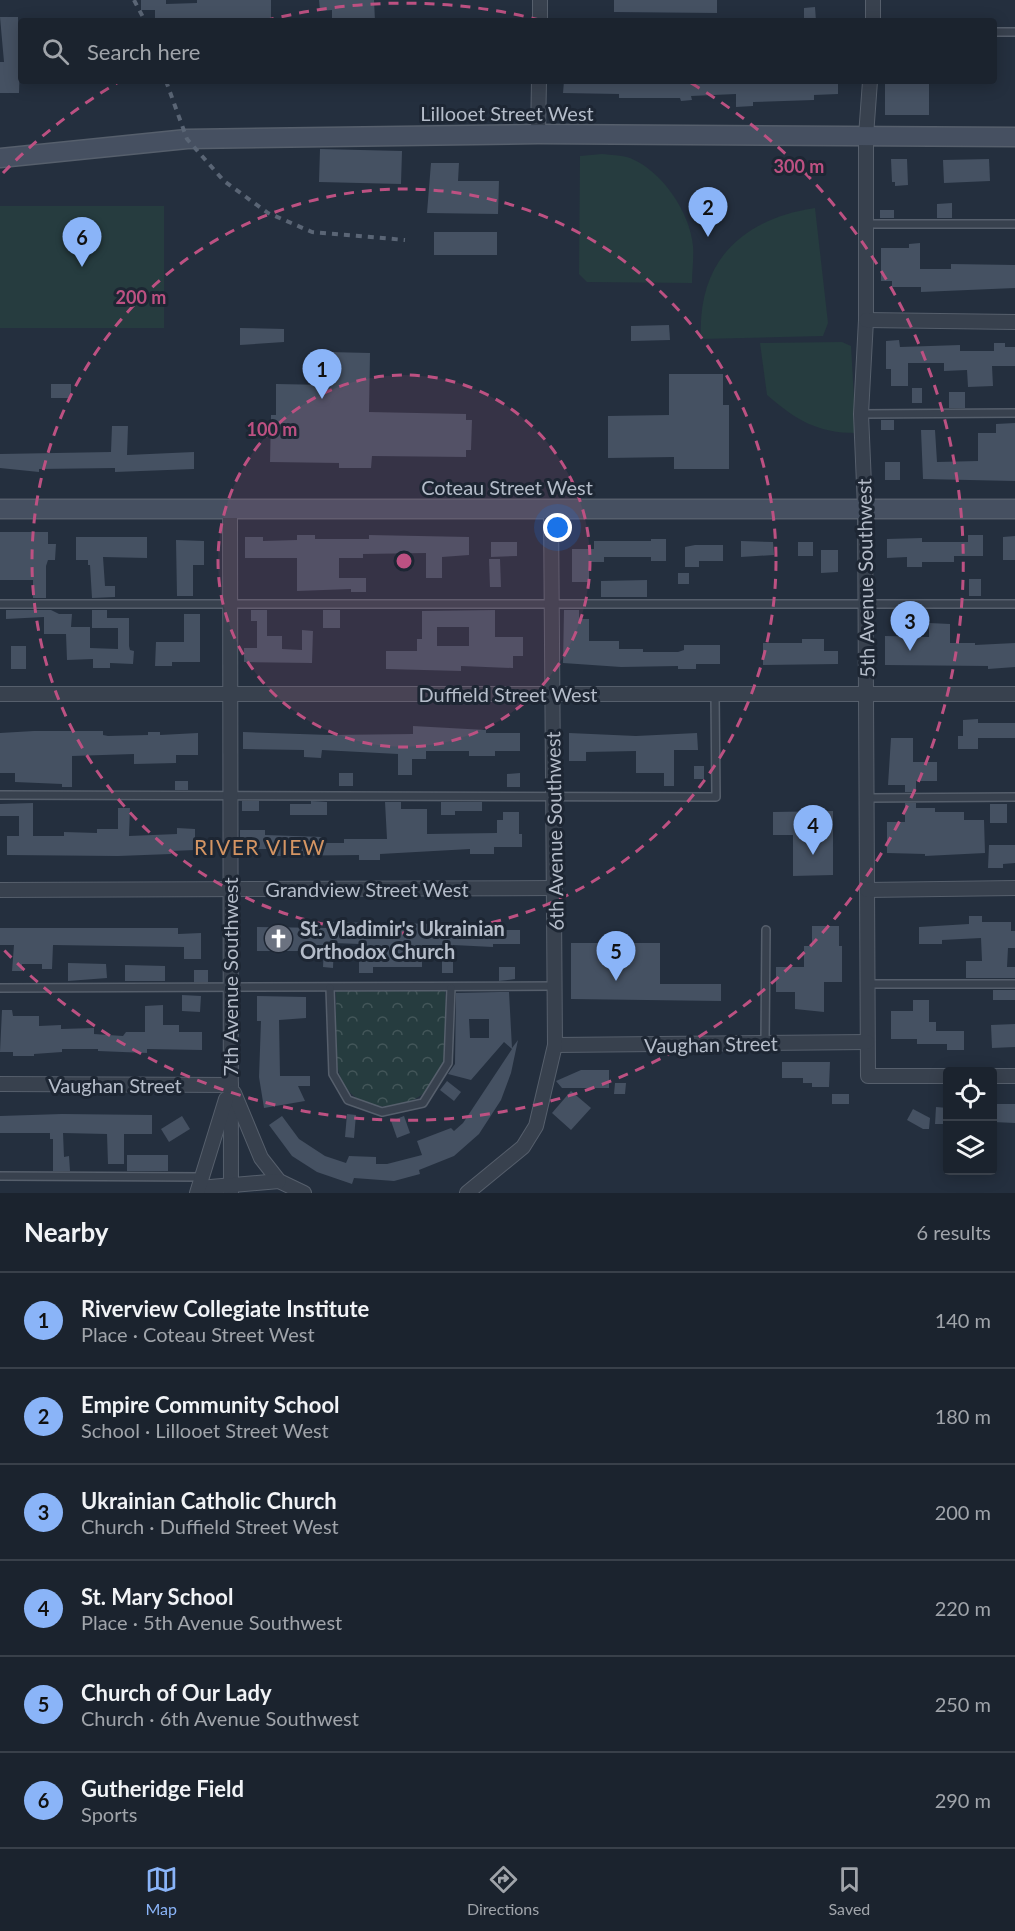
<!DOCTYPE html>
<html lang="en">
<head>
<meta charset="utf-8">
<style>
	body { margin:0; font-family:Lato,sans-serif; background:#282f3a; color:#f1f3f6 }
	.controls { position:absolute; right:18px; bottom:18px; display:grid; overflow:hidden; border-radius:6px; box-shadow:0 3px 15px #0003 }
	.controls button { width:54px; height:54px; display:grid; place-items:center; padding:0; border:0; border-bottom:2px solid #39404a; background:#1b232e; color:#f1f3f6; font:30px sans-serif }
	.you { position:absolute; left:558px; top:528px; width:21px; height:21px; margin:-15px; border:4px solid #fff; border-radius:50%; background:#1a73e8; box-shadow:0 0 0 9px #1a73e833 }
	.badge { display:grid; place-items:center; width:39px; height:39px; border-radius:50%; background:#8ab4f8; color:#111; font-size:20px; font-weight:700 }
	.pin { position:absolute; translate:-50% -50px; filter:drop-shadow(0 2px 3px #0008) }
	.pin::after { content:''; position:absolute; top:32px; width:21px; height:18px; background:inherit; clip-path:polygon(0 0,100% 0,50% 100%) }
	.list { margin:0; padding:0; list-style:none }
	h2 { display:flex; justify-content:space-between; align-items:center; height:78px; margin:0; padding:0 24px; font-size:26px }
	h2 small { font-size:20px; font-weight:400; color:#a0a4aa }
	.list li { display:grid; grid-template-columns:39px 1fr auto; gap:18px; align-items:center; box-sizing:border-box; height:96px; padding:0 24px; border-top:2px solid #39404a }
	.list b { display:block; font-size:22px; white-space:nowrap }
	.list p { margin:0; font-size:20px; white-space:nowrap; color:#a0a4aa }
	.list em { font-size:20px; font-style:normal; color:#a0a4aa }
	.icon { flex:none; width:33px; height:33px; fill:none; stroke:currentColor; stroke-width:2; stroke-linecap:round; stroke-linejoin:round }
	.map { position:relative; flex:none; width:1015px; height:1193px; overflow:hidden }
	.search { position:absolute; background:#1b232e; box-shadow:0 3px 15px #0003; left:18px; right:18px; top:18px; height:66px; display:flex; align-items:center; gap:15px; box-sizing:border-box; padding:0 21px; border-radius:6px; color:#a0a4aa; font-size:22px }
	.sheet { height:654px; background:#1b232e }
	nav { display:flex; justify-content:space-around; align-items:center; box-sizing:border-box; height:84px; border-top:2px solid #39404a; background:#1b232e; font-size:16px; color:#a0a4aa }
	nav a { display:grid; justify-items:center; gap:3px }
	nav .on { color:#8ab4f8 }
	.map>svg:first-child { display:block }
</style>
</head>
<body>
<div class="map">
<svg width="1015" height="1193" viewBox="0 0 1015 1193">
	<defs>
		<pattern id="park-crowns" width="20" height="18" patternUnits="userSpaceOnUse" patternTransform="scale(1.5)"><rect width="20" height="18" fill="#263c3f"/><path d="M2 6a3 3 0 1 1 6 0M12 15a3 3 0 1 1 6 0" fill="none" stroke="#435659"/></pattern>
	</defs>
	<rect width="100%" height="100%" fill="#242f3e"/>
	<path fill="url(#park-crowns)" d="M 445,990 C 446,1016 452,1049 441,1072 C 420,1116 350,1121 338,1069 C 333,1048 337,1014 336,991 Z"/>
	<g fill="#263c3f">
		<path d="M 602,154 C 611,155 621,155 630,158 C 662,171 690,212 693,246 C 694,258 692,271 692,283 L 587,282 L 579,274 L 580,156 Z"/>
		<rect x="0" y="206" width="164" height="122"/>
		<path d="M 815,208 L 828,323 L 823,336 L 701,339 C 697,262 741,219 815,208 Z"/>
		<path d="M 842,342 L 851,346 L 856,433 C 817,433 796,420 767,395 L 760,343 Z"/>
	</g>
	<g fill="#455162" fill-rule="evenodd">
		<path d="M 141,0 L 166,0 L 166,4 L 197,3 L 197,0 L 271,0 L 271,21 L 155,21 L 155,10 L 141,10 Z"/>
		<path d="M 319,0 L 374,0 L 375,21 L 332,21 L 332,10 L 320,11 Z"/>
		<path d="M 614,0 L 717,0 L 717,13 L 614,12 Z"/>
		<path d="M 815,7 L 816,21 L 804,21 L 804,8 Z"/>
		<path d="M 0,17 L 18,17 L 18,27 L 21,27 L 19,93 L 0,93 L 0,62 L 4,62 Z"/>
		<path d="M 564,81 L 697,81 L 697,84 L 723,81 L 838,81 L 838,94 L 814,95 L 814,100 L 753,102 L 753,106 L 736,107 L 736,94 L 691,96 L 692,100 L 681,101 L 680,98 L 619,98 L 619,94 L 563,93 Z"/>
		<rect x="885" y="81" width="44" height="34"/>
		<path d="M 320,149 L 402,151 L 401,184 L 319,182 Z"/>
		<path d="M 891,159 L 907,159 L 908,185 L 895,186 L 895,182 L 892,182 Z"/>
		<path d="M 989,159 L 990,181 L 944,183 L 943,160 Z"/>
		<path d="M 431,163 L 459,163 L 458,181 L 499,181 L 498,214 L 427,213 Z"/>
		<path d="M 952,203 L 952,218 L 937,218 L 937,204 Z"/>
		<rect x="880" y="210" width="14" height="8"/>
		<rect x="434" y="232" width="63" height="23"/>
		<path d="M 920,243 L 920,269 L 951,269 L 951,264 L 1015,265 L 1015,288 L 921,292 L 921,287 L 892,287 L 892,281 L 881,281 L 881,248 L 909,248 L 909,244 Z"/>
		<path d="M 669,325 L 670,340 L 631,341 L 631,326 Z"/>
		<path d="M 240,328 L 284,329 L 284,342 L 240,345 Z"/>
		<path d="M 899,340 L 900,347 L 960,345 L 960,351 L 994,351 L 994,343 L 1005,343 L 1005,347 L 1015,347 L 1015,366 L 992,366 L 993,386 L 968,387 L 967,370 L 944,371 L 944,363 L 908,363 L 908,386 L 891,386 L 891,369 L 886,369 L 886,341 Z"/>
		<path d="M 328,352 L 370,353 L 369,412 L 466,414 L 466,420 L 472,420 L 471,450 L 466,450 L 466,457 L 372,456 L 371,468 L 339,468 L 339,463 L 270,462 L 271,415 L 276,415 L 276,384 L 328,385 Z"/>
		<path d="M 669,374 L 723,374 L 723,405 L 729,405 L 729,469 L 674,469 L 674,457 L 608,458 L 608,416 L 669,415 Z"/>
		<rect x="51" y="384" width="20" height="14"/>
		<rect x="912" y="388" width="10" height="15"/>
		<rect x="949" y="392" width="16" height="16"/>
		<rect x="881" y="420" width="13" height="10"/>
		<path d="M 1015,423 L 1015,481 L 923,479 L 921,430 L 935,430 L 937,462 L 978,461 L 978,433 L 996,433 L 996,424 Z"/>
		<path d="M 112,426 L 128,426 L 127,455 L 194,452 L 194,469 L 115,472 L 115,468 L 39,469 L 39,472 L 0,468 L 0,454 L 111,452 Z"/>
		<rect x="885" y="462" width="15" height="18"/>
		<path d="M 0,532 L 48,532 L 48,544 L 56,544 L 55,560 L 48,560 L 46,566 L 46,598 L 33,598 L 33,580 L 0,580 Z"/>
		<path d="M 297,535 L 315,535 L 315,539 L 369,539 L 369,535 L 469,537 L 469,555 L 442,557 L 442,578 L 426,578 L 426,553 L 363,554 L 363,558 L 339,558 L 339,578 L 366,578 L 366,592 L 351,592 L 351,589 L 297,591 L 297,558 L 245,558 L 245,537 L 263,537 L 263,541 L 297,540 Z"/>
		<path d="M 968,535 L 983,535 L 983,556 L 954,556 L 954,562 L 922,562 L 922,567 L 907,567 L 907,557 L 887,558 L 887,539 L 922,538 L 922,542 L 968,542 Z"/>
		<path d="M 1015,536 L 1015,560 L 1003,560 L 1003,537 Z"/>
		<path d="M 76,537 L 147,537 L 147,558 L 103,557 L 105,586 L 115,586 L 115,597 L 92,598 L 90,565 L 88,565 L 88,560 L 76,560 Z"/>
		<path d="M 651,539 L 666,539 L 666,561 L 651,561 L 651,557 L 604,557 L 604,562 L 589,562 L 589,582 L 572,582 L 572,549 L 594,549 L 594,541 L 651,541 Z"/>
		<path d="M 176,540 L 204,541 L 204,565 L 193,565 L 193,596 L 177,596 Z"/>
		<path d="M 741,541 L 773,542 L 774,555 L 741,557 Z"/>
		<path d="M 491,542 L 517,542 L 517,556 L 491,557 Z"/>
		<rect x="798" y="542" width="15" height="14"/>
		<path d="M 695,545 L 723,545 L 723,561 L 699,561 L 699,567 L 685,567 L 685,547 Z"/>
		<path d="M 821,550 L 838,550 L 838,572 L 821,573 Z"/>
		<path d="M 489,559 L 500,559 L 501,587 L 490,587 Z"/>
		<rect x="678" y="573" width="11" height="11"/>
		<rect x="969" y="579" width="12" height="17"/>
		<path d="M 647,580 L 647,597 L 601,597 L 601,581 Z"/>
		<path d="M 6,610 L 51,610 L 59,614 L 72,614 L 71,627 L 90,627 L 90,648 L 118,649 L 118,628 L 92,628 L 92,610 L 107,610 L 107,618 L 129,618 L 129,646 L 130,650 L 134,651 L 133,664 L 110,663 L 110,668 L 93,668 L 93,659 L 67,660 L 66,634 L 44,634 L 44,617 L 6,619 Z"/>
		<path d="M 251,610 L 267,610 L 267,636 L 282,636 L 282,649 L 302,650 L 302,630 L 313,631 L 312,663 L 244,662 L 244,648 L 257,648 L 257,621 L 251,621 Z"/>
		<rect x="323" y="610" width="17" height="18"/>
		<path d="M 495,610 L 495,637 L 523,637 L 523,656 L 513,656 L 513,668 L 461,666 L 461,671 L 386,669 L 386,651 L 417,651 L 417,639 L 422,639 L 422,611 ZM 437,627 L 469,627 L 469,646 L 437,646 Z"/>
		<path d="M 564,610 L 579,610 L 579,619 L 589,619 L 589,641 L 619,641 L 619,649 L 643,649 L 643,652 L 678,652 L 684,650 L 684,645 L 720,645 L 720,664 L 696,664 L 696,669 L 678,669 L 678,666 L 621,667 L 563,663 Z"/>
		<path d="M 184,614 L 200,614 L 200,662 L 172,662 L 172,666 L 155,666 L 156,642 L 184,642 Z"/>
		<path d="M 929,623 L 950,624 L 950,643 L 975,643 L 975,645 L 1015,643 L 1015,667 L 988,669 L 988,666 L 885,665 L 885,636 L 929,637 Z"/>
		<path d="M 802,639 L 824,639 L 824,651 L 838,651 L 838,664 L 763,665 L 763,643 L 802,643 Z"/>
		<rect x="11" y="646" width="15" height="23"/>
		<path d="M 978,719 L 978,723 L 1015,723 L 1015,738 L 978,738 L 978,749 L 958,749 L 958,736 L 963,736 L 963,720 Z"/>
		<path d="M 413,726 L 486,730 L 486,733 L 520,733 L 520,751 L 495,751 L 495,756 L 469,756 L 469,751 L 426,751 L 426,759 L 412,759 L 412,775 L 398,775 L 398,754 L 322,750 L 321,758 L 304,757 L 304,750 L 243,749 L 243,732 L 330,735 L 413,734 Z"/>
		<path d="M 34,731 L 103,731 L 103,735 L 108,736 L 148,735 L 148,732 L 160,732 L 160,735 L 198,733 L 198,755 L 176,755 L 176,763 L 134,764 L 134,754 L 72,756 L 72,787 L 62,787 L 62,784 L 15,782 L 15,773 L 0,773 L 0,733 Z"/>
		<path d="M 569,733 L 636,736 L 697,733 L 698,750 L 674,750 L 674,786 L 664,786 L 664,773 L 636,773 L 636,751 L 586,752 L 586,761 L 569,761 Z"/>
		<path d="M 891,738 L 913,738 L 913,762 L 937,762 L 937,781 L 916,781 L 916,792 L 905,792 L 905,785 L 888,785 Z"/>
		<rect x="694" y="766" width="10" height="13"/>
		<rect x="339" y="773" width="14" height="13"/>
		<path d="M 520,773 L 520,787 L 507,787 L 507,774 Z"/>
		<rect x="175" y="781" width="13" height="9"/>
		<rect x="242" y="801" width="17" height="10"/>
		<path d="M 311,801 L 327,802 L 327,815 L 290,815 L 290,804 L 311,804 Z"/>
		<path d="M 385,802 L 401,802 L 401,809 L 427,809 L 427,834 L 497,833 L 497,820 L 503,820 L 503,812 L 519,812 L 519,834 L 522,834 L 522,847 L 494,847 L 494,854 L 470,854 L 470,849 L 380,854 L 380,860 L 359,860 L 359,855 L 272,856 L 272,849 L 240,849 L 240,830 L 265,830 L 265,835 L 323,837 L 322,843 L 344,843 L 344,839 L 387,839 Z"/>
		<path d="M 441,802 L 482,802 L 482,811 L 455,811 L 455,815 L 441,815 Z"/>
		<path d="M 33,803 L 33,836 L 64,836 L 64,832 L 97,833 L 97,829 L 118,829 L 118,808 L 130,808 L 129,836 L 177,834 L 177,828 L 195,829 L 195,850 L 171,851 L 171,854 L 118,856 L 7,855 L 7,836 L 19,836 L 19,816 L 0,816 L 0,804 Z"/>
		<path d="M 905,803 L 916,803 L 916,808 L 935,808 L 935,812 L 964,812 L 964,820 L 984,820 L 985,853 L 925,856 L 925,854 L 887,853 L 887,822 L 905,822 Z"/>
		<rect x="990" y="804" width="17" height="19"/>
		<path d="M 833,811 L 833,875 L 793,876 L 793,835 L 773,835 L 773,812 Z"/>
		<path d="M 989,845 L 1015,845 L 1015,863 L 1003,864 L 1003,868 L 988,868 Z"/>
		<path d="M 969,916 L 982,916 L 982,922 L 1011,922 L 1011,931 L 1015,931 L 1015,948 L 1008,948 L 1007,967 L 1015,967 L 1015,978 L 966,978 L 966,961 L 982,961 L 981,938 L 942,940 L 942,944 L 919,944 L 919,927 L 969,924 Z"/>
		<path d="M 329,922 L 493,925 L 493,930 L 520,930 L 520,944 L 493,944 L 493,947 L 453,945 L 453,973 L 442,973 L 442,945 L 422,945 L 422,967 L 373,967 L 373,973 L 359,973 L 359,944 L 334,943 L 333,968 L 323,967 L 324,947 L 301,946 L 301,951 L 257,951 L 257,927 L 329,928 Z"/>
		<path d="M 812,926 L 839,926 L 839,946 L 842,946 L 842,982 L 824,982 L 824,1012 L 795,1009 L 795,992 L 776,992 L 776,967 L 804,967 L 804,946 L 812,946 Z"/>
		<path d="M 0,928 L 178,928 L 178,934 L 201,933 L 201,959 L 184,959 L 184,947 L 53,945 L 52,969 L 42,969 L 42,964 L 22,964 L 22,971 L 12,971 L 14,945 L 0,945 Z"/>
		<path d="M 571,943 L 660,943 L 660,984 L 721,984 L 721,1001 L 571,999 Z"/>
		<path d="M 68,963 L 106,964 L 107,978 L 68,981 Z"/>
		<path d="M 125,965 L 165,966 L 165,981 L 125,981 Z"/>
		<path d="M 499,967 L 515,967 L 515,979 L 499,981 Z"/>
		<rect x="194" y="970" width="14" height="12"/>
		<rect x="993" y="990" width="22" height="10"/>
		<path d="M 499,992 L 509,992 L 512,1048 L 518,1040 L 511,1073 L 501,1100 L 479,1134 L 454,1156 L 419,1170 L 420,1174 L 394,1181 L 354,1178 L 352,1184 L 317,1172 L 292,1156 L 269,1125 L 282,1116 L 299,1139 L 325,1156 L 346,1163 L 349,1156 L 376,1157 L 376,1164 L 387,1164 L 422,1155 L 417,1141 L 451,1128 L 454,1131 L 463,1123 L 512,1049 L 504,1042 L 471,1080 L 448,1074 L 455,1064 L 456,993 ZM 469,1019 L 489,1019 L 489,1038 L 470,1038 Z"/>
		<path d="M 182,995 L 201,996 L 200,1012 L 182,1011 Z"/>
		<path d="M 257,996 L 306,997 L 306,1018 L 279,1020 L 280,1076 L 310,1076 L 310,1086 L 298,1086 L 305,1101 L 264,1108 L 259,1077 L 261,1021 L 257,1021 Z"/>
		<path d="M 913,1000 L 929,1000 L 929,1022 L 936,1022 L 936,1031 L 964,1031 L 964,1050 L 947,1050 L 947,1044 L 917,1044 L 917,1039 L 891,1039 L 891,1011 L 913,1011 Z"/>
		<path d="M 163,1005 L 163,1025 L 179,1025 L 179,1032 L 202,1032 L 202,1050 L 147,1049 L 147,1053 L 98,1051 L 98,1049 L 62,1049 L 62,1052 L 34,1054 L 34,1056 L 13,1056 L 13,1052 L 0,1052 L 2,1010 L 12,1010 L 13,1016 L 39,1016 L 39,1026 L 61,1025 L 61,1029 L 94,1028 L 94,1034 L 123,1036 L 126,1032 L 145,1032 L 145,1006 Z"/>
		<path d="M 1015,1024 L 1015,1047 L 992,1048 L 991,1025 Z"/>
		<path d="M 782,1062 L 830,1062 L 829,1087 L 812,1087 L 812,1083 L 803,1083 L 803,1078 L 782,1078 Z"/>
		<path d="M 581,1070 L 609,1070 L 609,1088 L 562,1088 L 556,1081 Z"/>
		<path d="M 447,1081 L 461,1092 L 454,1101 L 440,1090 Z"/>
		<path d="M 615,1083 L 626,1083 L 625,1094 L 614,1094 Z"/>
		<path d="M 571,1091 L 591,1108 L 571,1130 L 552,1113 Z"/>
		<rect x="832" y="1094" width="17" height="10"/>
		<path d="M 993,1104 L 1015,1104 L 1015,1123 L 993,1122 Z"/>
		<path d="M 936,1107 L 948,1108 L 948,1124 L 935,1124 Z"/>
		<path d="M 913,1109 L 930,1118 L 929,1129 L 923,1129 L 907,1120 Z"/>
		<path d="M 62,1114 L 152,1115 L 152,1134 L 124,1134 L 124,1164 L 108,1164 L 107,1134 L 63,1133 L 64,1157 L 69,1156 L 70,1171 L 53,1171 L 53,1139 L 50,1139 L 50,1133 L 0,1133 L 0,1116 Z"/>
		<path d="M 347,1114 L 356,1115 L 354,1138 L 345,1137 Z"/>
		<path d="M 182,1116 L 190,1129 L 169,1142 L 161,1129 Z"/>
		<path d="M 404,1116 L 410,1133 L 397,1138 L 391,1121 Z"/>
		<rect x="127" y="1155" width="41" height="16"/>
	</g>
	<g fill="none" stroke-linecap="round" stroke-linejoin="round">
		<defs>
			<g id="lane">
				<path d="M 994,32 L 1015,32"/>
				<path d="M 866,224 L 1015,224"/>
				<path d="M 861,414 L 1015,413"/>
				<path d="M 0,604 L 1015,604"/>
				<path d="M 0,795 L 716,797 L 715,695"/>
				<path d="M 868,798 L 1015,797"/>
				<path d="M 866,984 L 1015,984"/>
				<path d="M 0,988 L 556,986"/>
				<path d="M 330,988 L 333,1074 L 348,1100 L 382,1112 L 423,1103 L 448,1063 L 451,988"/>
				<path d="M 765,1043 L 766,930"/>
				<path d="M 0,1176 L 203,1177"/>
			</g>
			<g id="street">
				<path d="M 540,21 L 540,0"/>
				<path d="M 873,21 L 873,0"/>
				<path d="M 870,81 L 866,136 L 866,320 L 861,414 L 865,508 L 868,1076 L 948,1076"/>
				<path d="M 538,134 L 539,81"/>
				<path d="M 866,320 L 1015,322"/>
				<path d="M 230,509 L 231,1193"/>
				<path d="M 0,694 L 1015,694"/>
				<path d="M 0,890 L 555,888"/>
				<path d="M 867,890 L 1015,888"/>
				<path d="M 555,1045 L 867,1042"/>
				<path d="M 992,1076 L 1015,1076"/>
				<path d="M 0,1084 L 231,1085"/>
				<path d="M 234,1093 L 261,1158 L 279,1181 L 304,1193"/>
				<path d="M 199,1188 L 279,1181"/>
				<path d="M 197,1193 L 226,1099"/>
				<path d="M 467,1193 L 523,1147 L 536,1126 L 555,1045 L 551,509"/>
			</g>
			<g id="secondary">
				<path d="M 0,158 L 187,139 L 538,134 L 1015,137"/>
				<path d="M 0,509 L 1015,509"/>
			</g>
		</defs>
		<use href="#lane" stroke="#565f6c" stroke-width="10"/>
		<use href="#street" stroke="#565f6c" stroke-width="16"/>
		<use href="#secondary" stroke="#565f6c" stroke-width="21"/>
		<use href="#lane" stroke="#38414e" stroke-width="7"/>
		<use href="#street" stroke="#38414e" stroke-width="14"/>
		<use href="#secondary" stroke="#465061" stroke-width="18"/>
		<g stroke="#5a6575" stroke-width="4" stroke-dasharray="6 6" stroke-linecap="butt">
			<path d="M 134,0 L 145,21"/>
			<path d="M 166,81 L 187,139 L 224,181 L 268,213 L 312,232 L 405,240"/>
		</g>
	</g>
	<circle cx="404" cy="561" r="186" fill="#bd5182" fill-opacity=".12"/>
	<g fill="none" stroke="#bd5182" stroke-width="3" stroke-dasharray="10 8">
		<circle cx="404" cy="561" r="186"/>
		<circle cx="404" cy="561" r="372"/>
		<path d="M3 173A558 558 0 0 1 117 83M264 21A558 558 0 0 1 544 21M691 83A558 558 0 1 1 3 949"/>
	</g>
	<defs>
		<symbol id="church-disc" viewBox="-11 -11 22 22"><circle r="9.5" fill="#6b7280" stroke="#1d2633"/><path d="M-1.2-6h2.4v3.5h3.3v2.4h-3.3V6h-2.4V-.1h-3.3v-2.4h3.3Z" fill="#fff"/></symbol>
	</defs>
	<g fill-rule="evenodd">
		<use href="#church-disc" x="262" y="922" width="33" height="33"/>
	</g>
	<g text-anchor="middle" dominant-baseline="central" stroke-width="6" stroke-linejoin="round" paint-order="stroke">
		<g font-size="20" fill="#b4bcc9" stroke="#1d2633">
			<text x="507" y="113">Lillooet Street West</text>
			<text x="507" y="487">Coteau Street West</text>
			<text transform="translate(865 578) rotate(-91)">5th Avenue Southwest</text>
			<text x="508" y="694">Duffield Street West</text>
			<text transform="translate(554 831) rotate(-91)">6th Avenue Southwest</text>
			<text x="367" y="889">Grandview Street West</text>
			<text transform="translate(230 977) rotate(-90)">7th Avenue Southwest</text>
			<text transform="translate(711 1044) rotate(-1)">Vaughan Street</text>
			<text x="115" y="1085">Vaughan Street</text>
		</g>
		<g font-size="20" font-weight="bold" fill="#b4bcc9" stroke="#1d2633" text-anchor="start">
			<text x="300" y="928">St. Vladimir's Ukrainian<tspan x="300" dy="23">Orthodox Church</tspan></text>
		</g>
		<g font-size="21" letter-spacing="1.5" fill="#d59563" stroke="#1d2633">
			<text x="260" y="846">RIVER VIEW</text>
		</g>
	</g>
	<circle cx="404" cy="561" r="9" fill="#bd5182" stroke="#1d2633" stroke-width="3"/>
	<g font-size="18" text-anchor="middle" font-weight="bold" fill="#bd5182" stroke="#1d2633" stroke-width="6" stroke-linejoin="round" paint-order="stroke">
		<text x="799" y="173">300 m</text>
		<text x="141" y="304">200 m</text>
		<text x="272" y="436">100 m</text>
	</g>
</svg>
<div class="controls">
<button><svg class="icon" aria-label="locate" viewBox="0 0 24 24"><circle cx="12" cy="12" r="6"/><path d="M12 2v4M12 18v4M2 12h4M18 12h4"/></svg></button>
<button><svg class="icon" aria-label="layers" viewBox="0 0 24 24"><path d="M12 4l9 5-9 5-9-5zM3 14l9 5 9-5"/></svg></button>
</div>
<div class="you"></div>
<div class="pin badge" style="left:322px;top:399px">1</div>
<div class="pin badge" style="left:708px;top:237px">2</div>
<div class="pin badge" style="left:910px;top:651px">3</div>
<div class="pin badge" style="left:813px;top:855px">4</div>
<div class="pin badge" style="left:616px;top:981px">5</div>
<div class="pin badge" style="left:82px;top:267px">6</div>
<div class="search"><svg class="icon" aria-label="search" viewBox="0 0 24 24"><circle cx="10" cy="10" r="6"/><path d="M15 15l6 6"/></svg>Search here</div>
</div>
<section class="sheet">
<h2>Nearby<small>6 results</small></h2>
<ul class="list">
<li><span class="badge">1</span><div><b>Riverview Collegiate Institute</b><p>Place · Coteau Street West</p></div><em>140 m</em></li>
<li><span class="badge">2</span><div><b>Empire Community School</b><p>School · Lillooet Street West</p></div><em>180 m</em></li>
<li><span class="badge">3</span><div><b>Ukrainian Catholic Church</b><p>Church · Duffield Street West</p></div><em>200 m</em></li>
<li><span class="badge">4</span><div><b>St. Mary School</b><p>Place · 5th Avenue Southwest</p></div><em>220 m</em></li>
<li><span class="badge">5</span><div><b>Church of Our Lady</b><p>Church · 6th Avenue Southwest</p></div><em>250 m</em></li>
<li><span class="badge">6</span><div><b>Gutheridge Field</b><p>Sports</p></div><em>290 m</em></li>
</ul>
</section>
<nav>
<a class="on"><svg class="icon" aria-label="map" viewBox="0 0 24 24"><path d="M3 6l6-2 6 2 6-2v14l-6 2-6-2-6 2zM9 4v14M15 6v14"/></svg>Map</a>
<a><svg class="icon" aria-label="directions" viewBox="0 0 24 24"><path d="M12 3l9 9-9 9-9-9zM9 14v-3h6M13 9l2 2-2 2"/></svg>Directions</a>
<a><svg class="icon" aria-label="saved" viewBox="0 0 24 24"><path d="M7 4h10v16l-5-4-5 4z"/></svg>Saved</a>
</nav>
</body>
</html>
